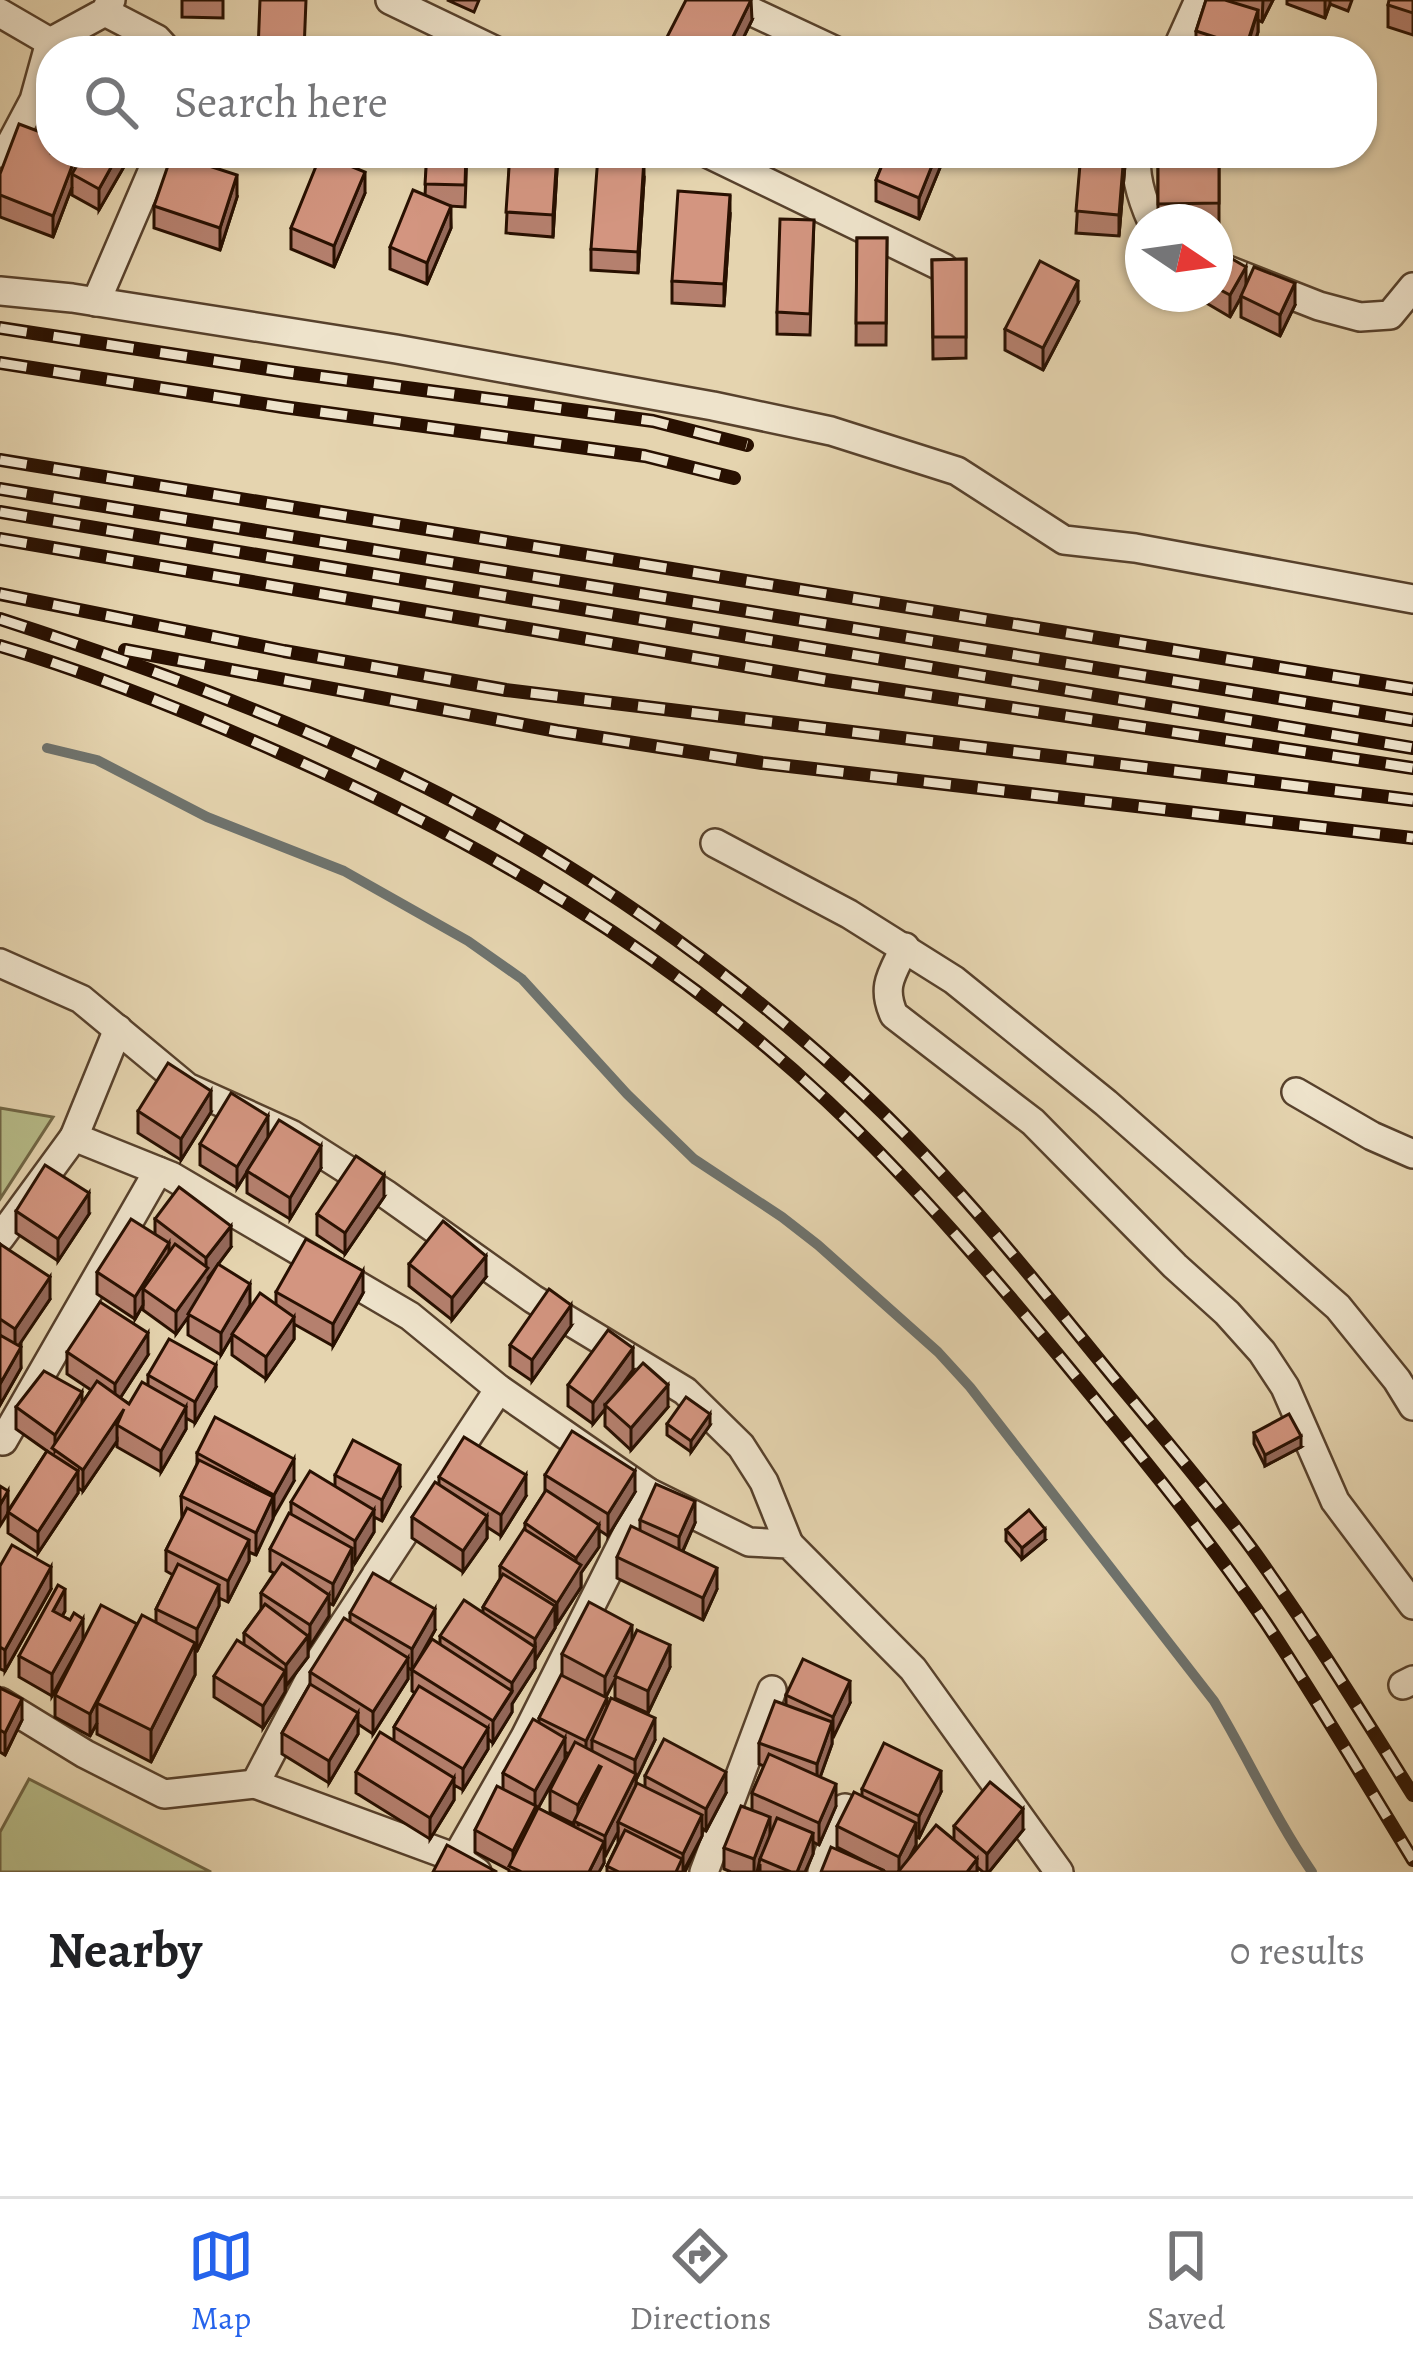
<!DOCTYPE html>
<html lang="en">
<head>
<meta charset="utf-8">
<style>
	body { margin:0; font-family:Alegreya,serif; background:#f2f2f2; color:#202124 }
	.compass { position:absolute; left:1125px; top:204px; width:108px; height:108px; border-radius:50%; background:#fff; box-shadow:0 3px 9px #0004; rotate:103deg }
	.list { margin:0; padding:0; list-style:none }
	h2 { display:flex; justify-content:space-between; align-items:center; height:156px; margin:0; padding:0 48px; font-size:51px }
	h2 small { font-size:39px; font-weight:400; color:#757577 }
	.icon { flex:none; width:66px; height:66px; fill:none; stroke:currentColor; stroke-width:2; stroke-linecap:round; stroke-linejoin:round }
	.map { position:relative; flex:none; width:1413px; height:1872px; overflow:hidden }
	.search { position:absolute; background:#fff; box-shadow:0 3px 9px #0004; left:36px; right:36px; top:36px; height:132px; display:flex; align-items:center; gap:30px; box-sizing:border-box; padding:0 42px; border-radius:48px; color:#757577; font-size:45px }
	.sheet { height:324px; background:#fff }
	nav { display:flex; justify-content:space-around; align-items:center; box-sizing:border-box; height:168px; border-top:3px solid #e0e0e0; background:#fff; font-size:33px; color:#757577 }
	nav a { display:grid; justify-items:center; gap:6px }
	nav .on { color:#2563eb }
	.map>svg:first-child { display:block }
</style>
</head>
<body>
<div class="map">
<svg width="1413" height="1872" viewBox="0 0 1413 1872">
	<rect width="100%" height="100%" fill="#e5d4af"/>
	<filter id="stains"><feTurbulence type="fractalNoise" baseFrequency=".00167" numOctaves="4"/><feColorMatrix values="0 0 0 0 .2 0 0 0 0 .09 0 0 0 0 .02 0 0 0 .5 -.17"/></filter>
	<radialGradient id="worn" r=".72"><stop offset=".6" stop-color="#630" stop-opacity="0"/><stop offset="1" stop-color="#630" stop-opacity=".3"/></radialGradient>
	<g fill="#b7bc89" stroke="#706645" stroke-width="3">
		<path d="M 0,1108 L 53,1117 L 0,1199 Z"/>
		<path d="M 29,1779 L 211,1872 L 0,1872 L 0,1832 Z"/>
	</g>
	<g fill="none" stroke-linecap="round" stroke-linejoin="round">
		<path stroke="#6e736e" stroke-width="10" d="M 47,748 L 97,760 L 207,817 L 344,871 L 468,941 L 522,979 L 627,1094 L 694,1159 L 782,1217 L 818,1245 L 938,1352 L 970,1387 L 1214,1701 C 1248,1758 1275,1818 1312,1872"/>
		<defs>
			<g id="street">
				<path d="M 390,0 L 496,51"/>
				<path d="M 727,0 L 836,51"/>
				<path d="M 105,12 L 157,39 L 168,51"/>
				<path d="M 0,13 L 50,42 L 105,12 L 111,0"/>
				<path d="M 1176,51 L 1199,0"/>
				<path d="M 0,153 L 7,151 L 34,100 L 50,42"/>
				<path d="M 707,153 L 944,268"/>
				<path d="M 1137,153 C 1134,175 1143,202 1152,222"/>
				<path d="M 1215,265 L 1319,306 L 1360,317 L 1390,315 L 1413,287"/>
				<path d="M 0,291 L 72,298 L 396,349 L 713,406 L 831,431 L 957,471 L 1064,540 L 1135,548 L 1413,599"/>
				<path d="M 96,302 L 160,153"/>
				<path d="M 715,843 L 849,914 L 954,980 L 1106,1103 L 1338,1307 L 1397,1380 L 1413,1406"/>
				<path d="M 905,947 C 892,974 881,986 894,1015 L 1033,1122 L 1175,1266 L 1227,1313 L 1262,1352 L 1285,1387 L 1335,1501 L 1413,1605"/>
				<path d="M 0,963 L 81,999 L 187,1087 L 291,1134 L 387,1195 L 533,1299 L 685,1391 L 741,1446 L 764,1482 L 789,1544"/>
				<path d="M 1296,1092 L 1372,1136 L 1413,1154"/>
				<path d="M 74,1137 L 118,1029"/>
				<path d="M 0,1238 L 74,1137 L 171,1176 L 410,1316 L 499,1389 L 648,1492 L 749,1542 L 789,1544 L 913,1669 L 1059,1872"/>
				<path d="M 0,1440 L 3,1441 L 158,1171"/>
				<path d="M 1403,1685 L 1413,1680"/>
				<path d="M 0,1702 L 85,1754 L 164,1794 L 255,1784"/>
				<path d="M 456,1858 L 255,1784 L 317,1665 L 499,1389"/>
				<path d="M 477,1872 L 456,1858 L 525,1737 L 648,1492"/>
				<path d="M 704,1872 L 772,1690"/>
				<path d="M 822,1872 L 845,1808"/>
			</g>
		</defs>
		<use href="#street" stroke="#57412c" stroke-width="32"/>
		<use href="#street" stroke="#eee3cb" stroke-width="27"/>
		<defs>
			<g id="rail">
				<path d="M 0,328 L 288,372 L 653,421 L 747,445"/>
				<path d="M 0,363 L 283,407 L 645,456 L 734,478"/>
				<path d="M 0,460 L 1413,689"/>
				<path d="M 0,489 L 1413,720"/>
				<path d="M 0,512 L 1413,748"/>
				<path d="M 0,539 L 826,680 L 1413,768"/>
				<path d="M 0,594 L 284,651 L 506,690 L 1413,800"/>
				<path d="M 0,619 C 167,673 336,736 490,821 C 650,909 822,1041 944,1176 C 1002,1239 1055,1306 1109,1372 C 1157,1430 1207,1488 1252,1549 C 1309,1628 1361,1712 1413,1795"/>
				<path d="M 0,646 C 95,674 188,712 278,752 C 479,841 666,950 827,1101 C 918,1187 999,1283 1078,1379 C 1143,1458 1208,1538 1266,1623 C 1317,1700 1365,1781 1413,1860"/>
				<path d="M 125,650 L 557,731 L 762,763 L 1413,838"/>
			</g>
		</defs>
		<use href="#rail" stroke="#281001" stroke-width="14"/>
		<use href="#rail" stroke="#eee3cb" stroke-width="9" stroke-dasharray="27" stroke-linecap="butt"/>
	</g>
	<g fill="#b5806e" stroke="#281001" stroke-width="3" fill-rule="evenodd">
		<path d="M 182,0 L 223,0 L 223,18 L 182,17 Z"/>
		<path d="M 447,0 L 479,0 L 474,12 Z"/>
		<path d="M 1206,0 L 1273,0 L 1262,22 L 1258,20 L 1258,32 L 1252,51 L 1196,51 L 1196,31 Z"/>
		<path d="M 1287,0 L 1352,0 L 1348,11 L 1330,4 L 1325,18 L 1287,4 Z"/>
		<path d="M 1413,0 L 1413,35 L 1388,27 L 1388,5 Z"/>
		<path d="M 752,20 L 737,51 L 666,51 L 666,39 Z"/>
		<path d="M 80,153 L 80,161 L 126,153 L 126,163 L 99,210 L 72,195 L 72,187 L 53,237 L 0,217 L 0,174 Z"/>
		<path d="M 328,153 L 376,153 L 375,164 L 336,159 L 365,193 L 334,267 L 291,249 L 291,228 Z"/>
		<path d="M 427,153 L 467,153 L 465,207 L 450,206 L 451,228 L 427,284 L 390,269 L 390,247 L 425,196 Z"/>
		<path d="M 510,153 L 558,153 L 553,237 L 506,233 Z"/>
		<path d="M 887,153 L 946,153 L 919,219 L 876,201 L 876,180 Z"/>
		<path d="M 1081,153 L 1126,153 L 1119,236 L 1076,233 Z"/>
		<path d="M 1158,153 L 1219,153 L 1219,225 L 1215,225 L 1215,222 L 1158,222 Z"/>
		<path d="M 644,180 L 638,273 L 591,270 L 591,249 Z"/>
		<path d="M 237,197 L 220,250 L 154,228 L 154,206 Z"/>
		<path d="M 730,216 L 724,306 L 672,303 L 672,281 Z"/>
		<path d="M 814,220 L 810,335 L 777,334 L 777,312 Z"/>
		<path d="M 857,238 L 887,238 L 886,345 L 856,345 Z"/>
		<path d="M 1215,249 L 1246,284 L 1295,305 L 1280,336 L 1241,317 L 1241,297 L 1230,317 L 1191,294 L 1215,294 Z"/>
		<path d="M 966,259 L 966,358 L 933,359 L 932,260 Z"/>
		<path d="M 1078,303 L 1043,370 L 1005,350 L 1005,329 Z"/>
		<path d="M 138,1111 L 211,1112 L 181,1160 L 138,1133 Z"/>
		<path d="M 268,1137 L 321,1168 L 290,1219 L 247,1193 L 247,1172 L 237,1188 L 200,1165 L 200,1144 Z"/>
		<path d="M 384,1197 L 345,1254 L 317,1235 L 317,1214 Z"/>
		<path d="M 16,1211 L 89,1214 L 58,1261 L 16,1233 Z"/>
		<path d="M 155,1219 L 231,1247 L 218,1264 L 250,1305 L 276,1304 L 276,1292 L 363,1293 L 333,1346 L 294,1324 L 294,1339 L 266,1379 L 232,1355 L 232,1336 L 221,1355 L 188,1335 L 188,1317 L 176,1334 L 143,1310 L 143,1305 L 135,1319 L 97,1294 L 97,1272 L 155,1234 Z"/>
		<path d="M 0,1244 L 50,1299 L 18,1345 L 21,1368 L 0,1405 Z"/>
		<path d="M 409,1264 L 486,1277 L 452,1320 L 409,1286 Z"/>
		<path d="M 571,1326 L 532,1381 L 510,1366 L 510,1345 Z"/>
		<path d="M 67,1352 L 148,1355 L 120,1398 L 129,1404 L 148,1385 L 148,1375 L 216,1387 L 195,1423 L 186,1418 L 186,1429 L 161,1472 L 117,1447 L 117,1441 L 83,1491 L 78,1488 L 78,1493 L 38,1553 L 8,1533 L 8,1511 L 47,1451 L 16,1429 L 16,1407 L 82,1403 L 91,1390 L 67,1374 Z"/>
		<path d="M 633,1370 L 620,1387 L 668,1407 L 631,1450 L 605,1426 L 605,1409 L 593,1424 L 568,1406 L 568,1385 Z"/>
		<path d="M 667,1424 L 710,1425 L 691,1452 L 667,1435 Z"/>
		<path d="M 1254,1433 L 1301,1447 L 1265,1466 L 1254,1444 Z"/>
		<path d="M 197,1453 L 294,1481 L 273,1515 L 256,1555 L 249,1552 L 249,1561 L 228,1602 L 219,1598 L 219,1606 L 197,1651 L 195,1650 L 195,1675 L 151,1762 L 97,1734 L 97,1723 L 90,1736 L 55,1717 L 55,1695 L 137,1624 L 156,1622 L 156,1609 L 173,1575 L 166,1571 L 166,1550 L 182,1519 L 181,1496 L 197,1465 Z"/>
		<path d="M 335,1475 L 400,1487 L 382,1521 L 374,1517 L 374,1532 L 355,1563 L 352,1561 L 352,1570 L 333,1605 L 329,1603 L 329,1616 L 310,1646 L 308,1645 L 308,1657 L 286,1686 L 285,1692 L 263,1728 L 214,1697 L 214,1676 L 244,1645 L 244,1633 L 261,1610 L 261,1593 L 274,1573 L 270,1571 L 270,1549 L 291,1514 L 291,1502 L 335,1487 Z"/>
		<path d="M 545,1475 L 635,1492 L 608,1536 L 599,1530 L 599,1547 L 581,1573 L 581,1587 L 557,1624 L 555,1623 L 555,1628 L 535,1661 L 535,1668 L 512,1704 L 512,1712 L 493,1743 L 488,1739 L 488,1749 L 463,1790 L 454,1785 L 454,1800 L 430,1839 L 356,1793 L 356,1772 L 394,1741 L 394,1727 L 415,1693 L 412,1691 L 412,1670 L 408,1668 L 408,1679 L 373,1734 L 358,1724 L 358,1734 L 329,1783 L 282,1754 L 282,1733 L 310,1684 L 310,1672 L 350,1622 L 350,1613 L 435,1630 L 416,1664 L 440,1645 L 440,1636 L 483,1612 L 483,1607 L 500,1579 L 500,1566 L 525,1529 L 525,1523 L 545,1492 Z"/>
		<path d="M 439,1477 L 526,1496 L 501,1536 L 487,1527 L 487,1538 L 463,1572 L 412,1538 L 412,1517 L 439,1484 Z"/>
		<path d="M 640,1520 L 695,1523 L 683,1551 L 717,1589 L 703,1620 L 617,1578 L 617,1557 L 640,1531 Z"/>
		<path d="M 1006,1530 L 1045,1540 L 1022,1559 L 1006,1541 Z"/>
		<path d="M 0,1566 L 51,1589 L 5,1671 L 0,1669 Z"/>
		<path d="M 65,1611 L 62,1616 L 70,1620 L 52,1696 L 19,1677 L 19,1656 Z"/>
		<path d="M 632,1641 L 670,1667 L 648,1713 L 615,1698 L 615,1678 L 605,1697 L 607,1708 L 655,1740 L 636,1780 L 636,1785 L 645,1787 L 645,1776 L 726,1793 L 706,1831 L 702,1828 L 702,1836 L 685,1872 L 607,1872 L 607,1866 L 618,1843 L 618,1832 L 604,1857 L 604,1863 L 599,1872 L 509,1872 L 509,1870 L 475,1852 L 475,1830 L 503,1789 L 503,1773 L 539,1723 L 539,1718 L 562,1675 L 562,1654 ZM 565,1752 L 569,1754 L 550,1790 L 550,1812 L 574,1824 L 574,1827 L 538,1808 L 565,1759 Z"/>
		<path d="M 0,1688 L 22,1720 L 5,1755 L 0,1752 Z"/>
		<path d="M 786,1695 L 850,1703 L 832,1738 L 832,1744 L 820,1777 L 836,1806 L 819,1845 L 813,1842 L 813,1854 L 805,1872 L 760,1872 L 760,1864 L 757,1872 L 731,1872 L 724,1869 L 724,1848 L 752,1810 L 752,1793 L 764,1766 L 759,1764 L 759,1743 L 786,1705 Z"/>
		<path d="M 862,1789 L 941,1792 L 919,1838 L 916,1836 L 916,1845 L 908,1860 L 954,1840 L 954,1826 L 1023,1830 L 989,1872 L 983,1872 L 977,1867 L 977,1872 L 886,1872 L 837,1847 L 837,1826 L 862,1795 Z"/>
	</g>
	<g fill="#94685a" stroke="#281001" stroke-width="3">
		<path d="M 751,0 L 752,20 L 737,51 L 726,51 Z"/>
		<path d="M 1263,0 L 1273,0 L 1262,22 Z"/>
		<path d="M 1325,0 L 1330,0 L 1330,4 L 1325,18 Z"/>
		<path d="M 1258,10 L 1258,32 L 1252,51 L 1246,51 Z"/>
		<path d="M 77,153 L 80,153 L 80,169 L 72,174 L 72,187 L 53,237 L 53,216 Z"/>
		<path d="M 119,153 L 126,153 L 126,163 L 99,210 L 99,189 Z"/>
		<path d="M 557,153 L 558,153 L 553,237 L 553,215 Z"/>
		<path d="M 937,153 L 946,153 L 919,219 L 919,198 Z"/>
		<path d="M 1124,153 L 1126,153 L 1119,236 L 1119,215 Z"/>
		<path d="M 644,159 L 644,180 L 638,273 L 638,252 Z"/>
		<path d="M 365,172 L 365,193 L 334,267 L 334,246 Z"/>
		<path d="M 237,175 L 237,197 L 220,250 L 220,228 Z"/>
		<path d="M 730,195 L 730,216 L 724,306 L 724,284 Z"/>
		<path d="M 451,206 L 451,228 L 427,284 L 427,263 Z"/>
		<path d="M 1246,267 L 1246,288 L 1230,317 L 1230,295 Z"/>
		<path d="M 1078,281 L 1078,303 L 1043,370 L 1043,348 Z"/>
		<path d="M 1295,283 L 1295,305 L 1280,336 L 1280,315 Z"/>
		<path d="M 211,1091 L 211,1112 L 181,1160 L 181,1139 Z"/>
		<path d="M 268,1116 L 268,1138 L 237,1188 L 237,1167 Z"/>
		<path d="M 321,1146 L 321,1168 L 290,1219 L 290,1198 Z"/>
		<path d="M 384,1175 L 384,1197 L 345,1254 L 345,1233 Z"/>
		<path d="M 89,1193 L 89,1214 L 58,1261 L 58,1239 Z"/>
		<path d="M 231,1226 L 231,1247 L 208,1278 L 208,1289 L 176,1334 L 176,1312 L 206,1269 L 206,1258 Z"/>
		<path d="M 169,1243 L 169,1265 L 143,1289 L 143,1305 L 135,1319 L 135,1297 Z"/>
		<path d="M 486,1256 L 486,1277 L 452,1320 L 452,1298 Z"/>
		<path d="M 363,1271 L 363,1293 L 333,1346 L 333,1324 Z"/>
		<path d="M 50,1277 L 50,1299 L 15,1351 L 15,1329 Z"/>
		<path d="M 250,1284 L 250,1305 L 221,1355 L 221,1333 Z"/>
		<path d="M 571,1305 L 571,1326 L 532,1381 L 532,1360 Z"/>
		<path d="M 294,1317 L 294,1339 L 266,1379 L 266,1357 Z"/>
		<path d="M 148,1333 L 148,1355 L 115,1406 L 115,1384 Z"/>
		<path d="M 21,1347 L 21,1368 L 0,1405 L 0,1384 Z"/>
		<path d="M 633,1348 L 633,1370 L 607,1406 L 605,1405 L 605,1409 L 593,1424 L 593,1403 Z"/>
		<path d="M 216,1365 L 216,1387 L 195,1423 L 195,1402 Z"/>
		<path d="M 668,1385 L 668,1407 L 631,1450 L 631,1428 Z"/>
		<path d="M 82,1392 L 82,1413 L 55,1451 L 55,1435 Z"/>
		<path d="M 186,1407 L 186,1429 L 161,1472 L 161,1451 Z"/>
		<path d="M 124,1409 L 117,1425 L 117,1441 L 83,1491 L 83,1470 Z"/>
		<path d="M 710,1414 L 710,1425 L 691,1452 L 691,1441 Z"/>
		<path d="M 1301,1436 L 1301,1447 L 1265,1466 L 1265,1455 Z"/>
		<path d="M 294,1459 L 294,1481 L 274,1516 L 274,1495 Z"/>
		<path d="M 400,1465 L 400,1487 L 382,1521 L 382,1500 Z"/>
		<path d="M 78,1471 L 78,1493 L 38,1553 L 38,1532 Z"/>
		<path d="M 635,1471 L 635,1492 L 608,1536 L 608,1514 Z"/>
		<path d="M 526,1475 L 526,1496 L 501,1536 L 501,1515 Z"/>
		<path d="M 8,1491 L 8,1513 L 0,1526 L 0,1505 Z"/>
		<path d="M 273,1497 L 273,1519 L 256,1555 L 256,1533 Z"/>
		<path d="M 695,1501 L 695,1523 L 679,1559 L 679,1537 Z"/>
		<path d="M 374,1510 L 374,1532 L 355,1563 L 355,1541 Z"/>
		<path d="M 487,1516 L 487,1538 L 463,1572 L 463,1551 Z"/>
		<path d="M 599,1525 L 599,1547 L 581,1573 L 581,1587 L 557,1624 L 557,1603 L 576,1572 L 576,1558 Z"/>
		<path d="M 1045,1529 L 1045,1540 L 1022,1559 L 1022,1548 Z"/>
		<path d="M 249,1540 L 249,1561 L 228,1602 L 228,1581 Z"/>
		<path d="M 352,1548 L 352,1570 L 333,1605 L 333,1584 Z"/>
		<path d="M 51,1567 L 51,1589 L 5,1671 L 5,1650 Z"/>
		<path d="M 717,1568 L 717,1589 L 703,1620 L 703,1598 Z"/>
		<path d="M 219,1585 L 219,1606 L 197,1651 L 197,1629 Z"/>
		<path d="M 65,1589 L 65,1611 L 53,1632 L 53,1611 Z"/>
		<path d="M 329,1595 L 329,1616 L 310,1646 L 310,1625 Z"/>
		<path d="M 555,1606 L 555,1628 L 535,1661 L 535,1639 Z"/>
		<path d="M 435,1609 L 435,1630 L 412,1671 L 412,1649 Z"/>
		<path d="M 83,1619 L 83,1640 L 52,1696 L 52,1674 Z"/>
		<path d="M 137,1624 L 97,1703 L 97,1723 L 90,1736 L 90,1714 Z"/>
		<path d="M 632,1625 L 632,1646 L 605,1699 L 605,1677 Z"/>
		<path d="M 308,1636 L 308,1657 L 286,1686 L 286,1665 Z"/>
		<path d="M 195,1643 L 195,1675 L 151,1762 L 151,1730 Z"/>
		<path d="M 670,1645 L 670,1667 L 648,1713 L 648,1691 Z"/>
		<path d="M 535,1647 L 535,1668 L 512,1704 L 512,1712 L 493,1743 L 493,1721 L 512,1692 L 512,1683 Z"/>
		<path d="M 408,1658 L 408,1679 L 373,1734 L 373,1712 Z"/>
		<path d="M 285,1671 L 285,1692 L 263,1728 L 263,1706 Z"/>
		<path d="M 850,1681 L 850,1703 L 833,1738 L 833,1717 Z"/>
		<path d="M 607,1698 L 607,1719 L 592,1740 L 592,1750 L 586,1762 L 586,1741 Z"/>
		<path d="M 22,1699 L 22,1720 L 5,1755 L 5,1733 Z"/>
		<path d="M 358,1713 L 358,1734 L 329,1783 L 329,1761 Z"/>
		<path d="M 655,1718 L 655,1740 L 636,1780 L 636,1796 L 618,1822 L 618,1832 L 605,1857 L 605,1836 L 635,1776 L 635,1760 Z"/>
		<path d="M 832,1722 L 832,1744 L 817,1786 L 817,1764 Z"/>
		<path d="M 488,1728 L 488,1749 L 463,1790 L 463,1769 Z"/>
		<path d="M 565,1738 L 565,1759 L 536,1812 L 513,1868 L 513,1851 L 535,1808 L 535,1791 Z"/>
		<path d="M 599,1766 L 599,1787 L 578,1826 L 578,1805 Z"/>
		<path d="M 941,1771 L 941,1792 L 919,1838 L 919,1816 Z"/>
		<path d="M 726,1772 L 726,1793 L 706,1831 L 706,1809 Z"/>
		<path d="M 454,1778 L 454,1800 L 430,1839 L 430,1818 Z"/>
		<path d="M 836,1784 L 836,1806 L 819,1845 L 819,1823 Z"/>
		<path d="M 1023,1809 L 1023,1830 L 989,1872 L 987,1872 L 987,1854 Z"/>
		<path d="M 702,1815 L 702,1836 L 683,1872 L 683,1854 Z"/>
		<path d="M 770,1817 L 770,1839 L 760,1859 L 757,1872 L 754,1872 L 754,1859 Z"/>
		<path d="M 916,1823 L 916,1845 L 902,1872 L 899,1872 L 899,1857 Z"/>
		<path d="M 813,1833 L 813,1854 L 805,1872 L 797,1872 Z"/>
		<path d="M 604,1842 L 604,1863 L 599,1872 L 589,1872 Z"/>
		<path d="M 977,1859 L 977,1872 L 967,1872 Z"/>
	</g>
	<g fill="#d39580" stroke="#281001" stroke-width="3">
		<path d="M 260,0 L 306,0 L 304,51 L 258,51 Z"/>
		<path d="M 686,0 L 751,0 L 726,51 L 691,51 L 666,39 Z"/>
		<path d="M 1206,0 L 1225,0 L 1258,10 L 1246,47 L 1196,31 Z"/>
		<path d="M 1389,0 L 1413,0 L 1413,13 L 1388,5 Z"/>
		<path d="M 339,45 L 385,51 L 339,51 Z"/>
		<path d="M 19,124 L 51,136 L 51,153 L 77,153 L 53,216 L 0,195 L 0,174 Z"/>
		<path d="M 84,153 L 119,153 L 99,189 L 72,174 Z"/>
		<path d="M 427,153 L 466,153 L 465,185 L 425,184 Z"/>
		<path d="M 510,153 L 557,153 L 553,215 L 506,212 Z"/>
		<path d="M 887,153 L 937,153 L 919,198 L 876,180 Z"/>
		<path d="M 1081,153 L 1124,153 L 1119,215 L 1076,211 Z"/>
		<path d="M 1158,153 L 1219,153 L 1219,203 L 1158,204 Z"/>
		<path d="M 172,154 L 237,175 L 220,228 L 154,206 Z"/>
		<path d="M 321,154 L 365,172 L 334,246 L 291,228 Z"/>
		<path d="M 598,156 L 644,159 L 638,252 L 591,249 Z"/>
		<path d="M 413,190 L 451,206 L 427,263 L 390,247 Z"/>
		<path d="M 678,191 L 730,195 L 724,284 L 672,281 Z"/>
		<path d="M 780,219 L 814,220 L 810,314 L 777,312 Z"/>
		<path d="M 857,238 L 887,238 L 886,323 L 856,323 Z"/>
		<path d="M 1215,249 L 1246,267 L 1230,295 L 1215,287 Z"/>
		<path d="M 966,259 L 966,337 L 933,337 L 932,260 Z"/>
		<path d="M 1040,261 L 1078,281 L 1043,348 L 1005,329 Z"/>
		<path d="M 1254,267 L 1295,283 L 1280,315 L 1241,296 Z"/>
		<path d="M 168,1063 L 211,1091 L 181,1139 L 138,1111 Z"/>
		<path d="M 231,1093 L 268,1116 L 237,1167 L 200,1144 Z"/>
		<path d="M 279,1120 L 321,1146 L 290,1198 L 247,1171 Z"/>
		<path d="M 356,1156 L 384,1175 L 345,1233 L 317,1214 Z"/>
		<path d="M 45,1165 L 89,1193 L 58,1239 L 16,1211 Z"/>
		<path d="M 179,1187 L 231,1226 L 206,1258 L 155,1219 Z"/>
		<path d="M 131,1219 L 169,1243 L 135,1297 L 97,1272 Z"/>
		<path d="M 443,1221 L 486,1256 L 452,1298 L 409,1264 Z"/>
		<path d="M 306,1239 L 363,1271 L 333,1324 L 276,1292 Z"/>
		<path d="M 0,1244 L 50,1277 L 15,1329 L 0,1319 Z"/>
		<path d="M 175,1244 L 208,1268 L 176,1312 L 143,1289 Z"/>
		<path d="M 218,1264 L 250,1284 L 221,1333 L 188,1314 Z"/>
		<path d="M 549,1289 L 571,1305 L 532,1360 L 510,1345 Z"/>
		<path d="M 260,1293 L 294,1317 L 266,1357 L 232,1334 Z"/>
		<path d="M 100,1302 L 148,1333 L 115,1384 L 67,1352 Z"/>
		<path d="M 608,1330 L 633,1348 L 593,1403 L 568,1385 Z"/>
		<path d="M 0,1335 L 21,1347 L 0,1384 Z"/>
		<path d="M 169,1339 L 216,1365 L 195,1402 L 148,1375 Z"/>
		<path d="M 643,1363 L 668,1385 L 631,1428 L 605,1405 Z"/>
		<path d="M 44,1371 L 82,1392 L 55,1435 L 16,1407 Z"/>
		<path d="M 97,1381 L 129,1404 L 142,1382 L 186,1407 L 161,1451 L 117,1425 L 124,1409 L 83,1470 L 52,1448 Z"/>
		<path d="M 686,1397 L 710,1414 L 691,1441 L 667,1424 Z"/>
		<path d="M 1289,1414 L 1301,1436 L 1265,1455 L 1254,1433 Z"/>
		<path d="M 215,1417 L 294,1459 L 274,1495 L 197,1453 Z"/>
		<path d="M 572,1431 L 635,1471 L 608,1514 L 545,1475 Z"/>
		<path d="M 464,1437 L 526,1475 L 501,1515 L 439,1477 Z"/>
		<path d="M 353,1440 L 400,1465 L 382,1500 L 335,1475 Z"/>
		<path d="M 47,1451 L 78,1471 L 38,1532 L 8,1512 Z"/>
		<path d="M 199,1460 L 273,1497 L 256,1533 L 181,1496 Z"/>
		<path d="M 310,1471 L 374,1510 L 355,1541 L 291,1502 Z"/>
		<path d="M 435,1482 L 487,1516 L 463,1551 L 412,1517 Z"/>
		<path d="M 656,1484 L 695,1501 L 679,1537 L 640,1520 Z"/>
		<path d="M 0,1486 L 8,1491 L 0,1505 Z"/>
		<path d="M 546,1490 L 599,1525 L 576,1558 L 525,1523 Z"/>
		<path d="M 187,1508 L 249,1540 L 228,1581 L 166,1550 Z"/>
		<path d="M 1029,1510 L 1045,1529 L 1022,1548 L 1006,1530 Z"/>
		<path d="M 289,1513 L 352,1548 L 333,1584 L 270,1549 Z"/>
		<path d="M 631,1526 L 717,1568 L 703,1598 L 617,1557 Z"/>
		<path d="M 524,1529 L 581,1565 L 557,1603 L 500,1566 Z"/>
		<path d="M 12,1545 L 51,1567 L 5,1650 L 0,1647 L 0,1566 Z"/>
		<path d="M 282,1563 L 329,1595 L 310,1625 L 261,1593 Z"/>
		<path d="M 178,1564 L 219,1585 L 197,1629 L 156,1609 Z"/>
		<path d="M 373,1573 L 435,1609 L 412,1649 L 350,1613 Z"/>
		<path d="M 503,1574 L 555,1606 L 535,1639 L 483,1607 Z"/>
		<path d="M 58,1585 L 65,1589 L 53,1611 L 70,1620 L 74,1613 L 83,1619 L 52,1674 L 19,1656 Z"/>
		<path d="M 464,1600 L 535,1647 L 512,1683 L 440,1636 Z"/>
		<path d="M 589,1602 L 632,1625 L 605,1677 L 562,1654 Z"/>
		<path d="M 265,1604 L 308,1636 L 286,1665 L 244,1633 Z"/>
		<path d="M 101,1605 L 137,1624 L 90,1714 L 55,1695 Z"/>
		<path d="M 142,1615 L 195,1643 L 151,1730 L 97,1703 Z"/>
		<path d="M 344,1618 L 408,1658 L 373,1712 L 310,1672 Z"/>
		<path d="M 637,1630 L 670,1645 L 648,1691 L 615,1676 Z"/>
		<path d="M 432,1639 L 512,1691 L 493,1721 L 412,1670 Z"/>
		<path d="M 237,1640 L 285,1671 L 263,1706 L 214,1676 Z"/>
		<path d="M 803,1659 L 850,1681 L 833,1717 L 786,1695 Z"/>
		<path d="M 561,1675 L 607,1698 L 586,1741 L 539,1718 Z"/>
		<path d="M 310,1684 L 358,1713 L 329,1761 L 282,1733 Z"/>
		<path d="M 419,1686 L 488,1728 L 463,1769 L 394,1727 Z"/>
		<path d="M 0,1688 L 22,1699 L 5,1733 L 0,1730 Z"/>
		<path d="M 611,1698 L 655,1718 L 635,1760 L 592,1740 Z"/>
		<path d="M 775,1701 L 832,1722 L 817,1764 L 759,1743 Z"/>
		<path d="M 533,1719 L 565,1738 L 535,1791 L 503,1773 Z"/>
		<path d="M 380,1732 L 454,1778 L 430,1818 L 356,1772 Z"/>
		<path d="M 664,1739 L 726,1772 L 706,1809 L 645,1776 Z"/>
		<path d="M 575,1742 L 636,1774 L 605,1836 L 574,1821 L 601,1767 L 599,1766 L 578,1805 L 550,1790 Z"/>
		<path d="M 884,1743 L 941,1771 L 919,1816 L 862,1789 Z"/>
		<path d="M 769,1754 L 836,1784 L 819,1823 L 752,1793 Z"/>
		<path d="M 990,1782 L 1023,1809 L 987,1854 L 954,1826 Z"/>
		<path d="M 637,1783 L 702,1815 L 683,1854 L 618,1822 Z"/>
		<path d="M 497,1786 L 536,1806 L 513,1851 L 475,1830 Z"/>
		<path d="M 854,1792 L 916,1823 L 899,1857 L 837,1826 Z"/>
		<path d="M 741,1806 L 770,1817 L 754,1859 L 724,1848 Z"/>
		<path d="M 538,1808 L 604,1842 L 589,1872 L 522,1872 L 509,1866 Z"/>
		<path d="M 777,1818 L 813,1833 L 797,1872 L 791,1872 L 760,1859 Z"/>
		<path d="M 936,1825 L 977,1859 L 967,1872 L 898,1872 Z"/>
		<path d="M 625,1830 L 682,1859 L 676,1872 L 619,1872 L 607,1866 Z"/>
		<path d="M 447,1845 L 497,1872 L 433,1872 Z"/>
		<path d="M 831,1847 L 883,1870 L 882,1872 L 821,1872 Z"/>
	</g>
	<rect width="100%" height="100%" filter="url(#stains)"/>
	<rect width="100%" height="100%" fill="url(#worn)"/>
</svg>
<svg class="compass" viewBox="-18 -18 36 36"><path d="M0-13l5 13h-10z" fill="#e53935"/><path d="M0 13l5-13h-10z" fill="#757577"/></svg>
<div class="search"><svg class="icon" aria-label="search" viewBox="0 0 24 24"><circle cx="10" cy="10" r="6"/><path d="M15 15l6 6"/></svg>Search here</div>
</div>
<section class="sheet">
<h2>Nearby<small>0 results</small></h2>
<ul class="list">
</ul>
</section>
<nav>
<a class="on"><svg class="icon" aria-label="map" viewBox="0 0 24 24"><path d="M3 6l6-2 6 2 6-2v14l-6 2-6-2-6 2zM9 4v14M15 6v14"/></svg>Map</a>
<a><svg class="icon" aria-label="directions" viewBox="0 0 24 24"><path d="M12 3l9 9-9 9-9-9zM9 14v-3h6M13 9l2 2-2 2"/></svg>Directions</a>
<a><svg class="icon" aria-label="saved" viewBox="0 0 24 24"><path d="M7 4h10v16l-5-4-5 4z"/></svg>Saved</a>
</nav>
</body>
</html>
